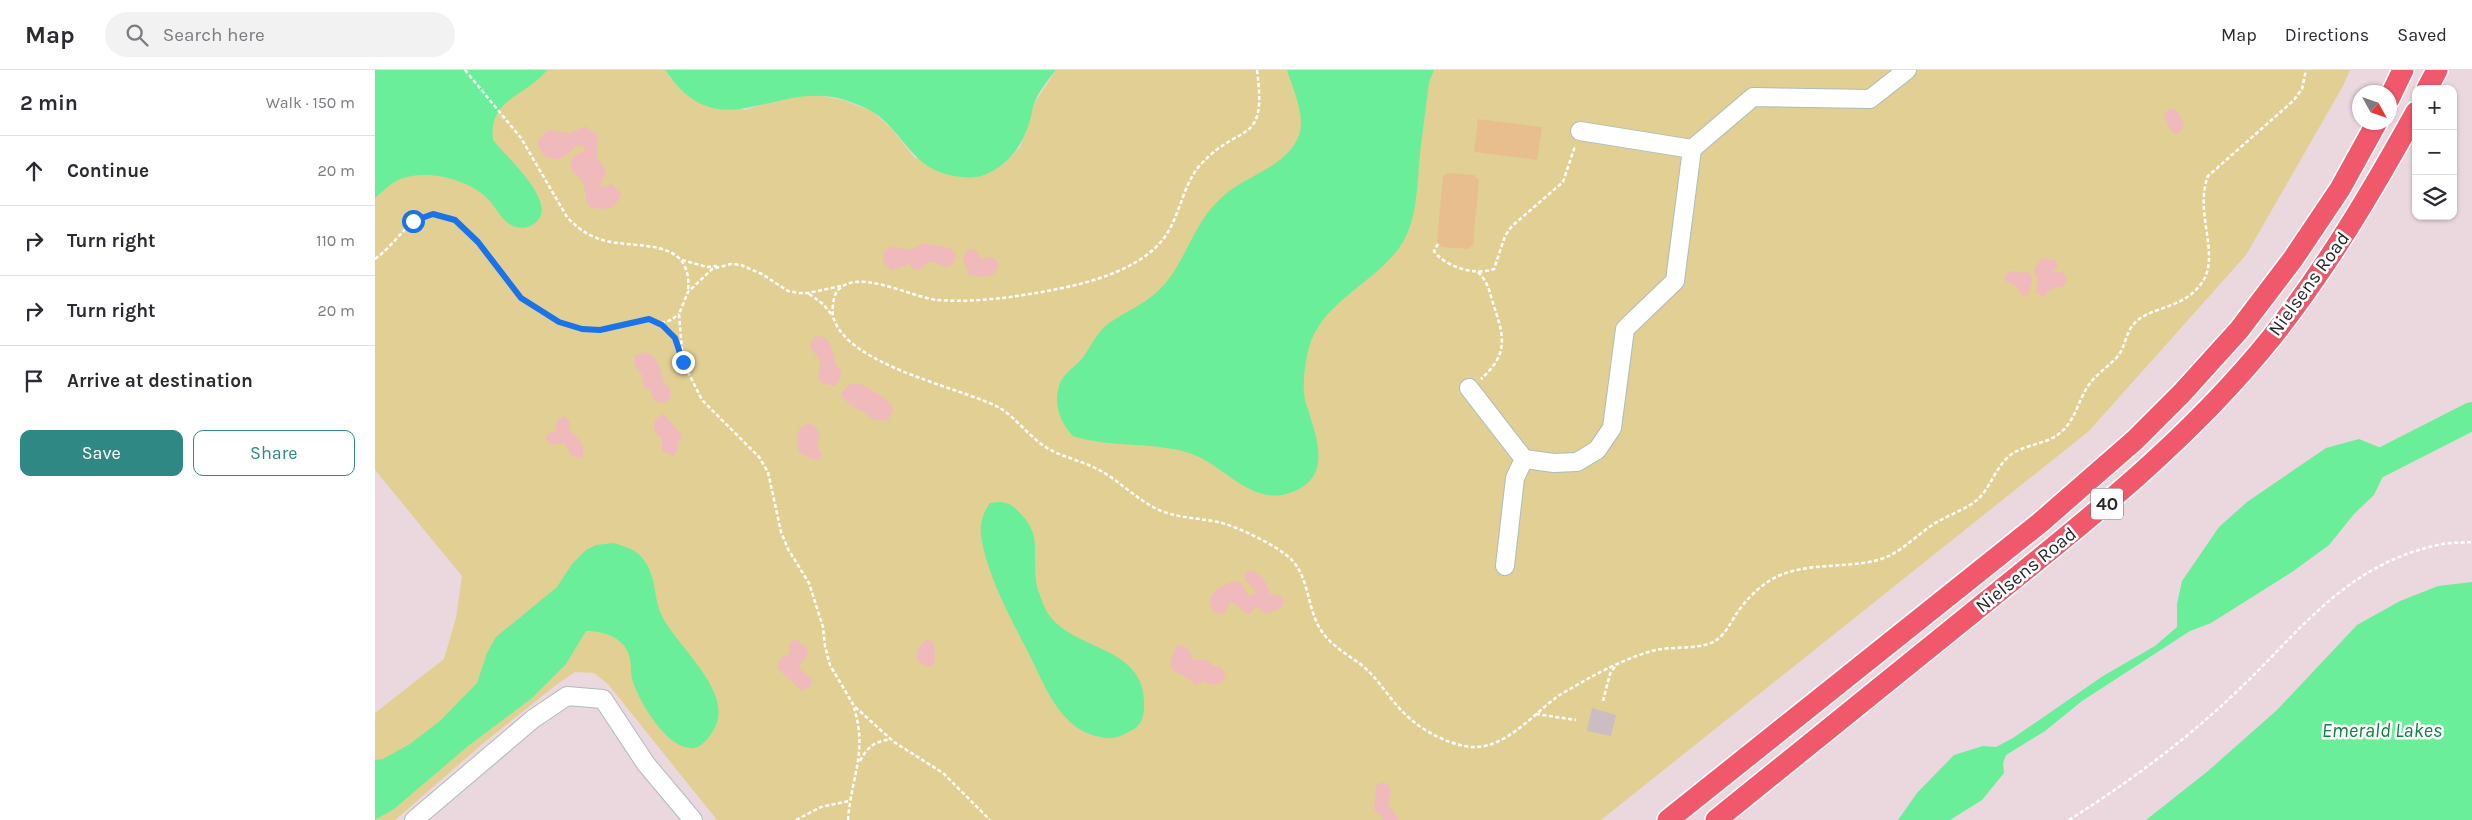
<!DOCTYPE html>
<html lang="en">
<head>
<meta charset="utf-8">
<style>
	body { margin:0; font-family:Karla,sans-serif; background:#f2f2f3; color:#2b2b33 }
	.controls { position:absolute; right:15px; top:15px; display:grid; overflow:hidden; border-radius:10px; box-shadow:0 1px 4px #0004 }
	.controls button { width:45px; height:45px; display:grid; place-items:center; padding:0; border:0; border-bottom:1px solid #e1e1e2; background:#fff; color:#2b2b33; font:25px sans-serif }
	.compass { position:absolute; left:1977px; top:15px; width:45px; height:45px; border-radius:50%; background:#fff; box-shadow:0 1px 4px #0004; rotate:130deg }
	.stop { position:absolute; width:15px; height:15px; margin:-11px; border:4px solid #1a73e8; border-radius:50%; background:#fff }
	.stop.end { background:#1a73e8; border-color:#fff; box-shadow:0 1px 5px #0008 }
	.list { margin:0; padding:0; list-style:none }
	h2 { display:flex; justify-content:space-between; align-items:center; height:65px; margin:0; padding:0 20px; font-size:21px }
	h2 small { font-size:16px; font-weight:400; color:#7c7c81 }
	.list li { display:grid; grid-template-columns:32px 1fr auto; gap:15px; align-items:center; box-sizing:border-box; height:70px; padding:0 20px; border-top:1px solid #e1e1e2 }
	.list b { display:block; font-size:19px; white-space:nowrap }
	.list em { font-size:16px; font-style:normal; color:#7c7c81 }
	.actions { display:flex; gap:10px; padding:15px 20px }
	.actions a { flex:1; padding:11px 0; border:1px solid #308884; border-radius:10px; text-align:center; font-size:18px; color:#308884 }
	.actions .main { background:#308884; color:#fff }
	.icon { flex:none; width:28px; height:28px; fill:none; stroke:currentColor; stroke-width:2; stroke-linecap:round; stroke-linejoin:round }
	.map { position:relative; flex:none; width:2097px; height:750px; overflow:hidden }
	header { display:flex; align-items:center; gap:30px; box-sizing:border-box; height:70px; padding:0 25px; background:#fff; border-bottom:1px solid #e1e1e2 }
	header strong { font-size:24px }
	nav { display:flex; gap:28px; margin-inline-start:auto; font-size:18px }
	.search { width:350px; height:45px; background:#f2f2f3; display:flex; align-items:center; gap:12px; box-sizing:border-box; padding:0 18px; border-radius:28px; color:#7c7c81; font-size:19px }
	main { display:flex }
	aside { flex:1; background:#fff }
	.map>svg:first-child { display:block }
</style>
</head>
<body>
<header>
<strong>Map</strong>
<div class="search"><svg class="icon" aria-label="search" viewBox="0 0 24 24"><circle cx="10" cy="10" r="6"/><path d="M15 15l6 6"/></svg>Search here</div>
<nav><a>Map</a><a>Directions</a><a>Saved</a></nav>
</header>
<main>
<aside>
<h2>2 min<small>Walk · 150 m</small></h2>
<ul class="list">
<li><svg class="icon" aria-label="ahead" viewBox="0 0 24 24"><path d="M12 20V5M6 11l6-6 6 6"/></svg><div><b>Continue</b></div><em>20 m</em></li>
<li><svg class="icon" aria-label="right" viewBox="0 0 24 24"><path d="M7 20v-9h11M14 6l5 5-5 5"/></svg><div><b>Turn right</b></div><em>110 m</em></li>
<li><svg class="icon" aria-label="right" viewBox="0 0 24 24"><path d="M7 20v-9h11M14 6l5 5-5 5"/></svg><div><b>Turn right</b></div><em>20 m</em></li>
<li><svg class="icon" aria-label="arrive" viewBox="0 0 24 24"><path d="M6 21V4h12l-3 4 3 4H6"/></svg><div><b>Arrive at destination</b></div></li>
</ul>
<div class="actions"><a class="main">Save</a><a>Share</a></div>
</aside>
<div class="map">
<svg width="2097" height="750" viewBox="0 0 2097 750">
	<rect width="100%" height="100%" fill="#ead8de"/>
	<path fill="#e2cf94" d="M 0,0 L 290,0 L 296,9 L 370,40 L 413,27 L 441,25 L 468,30 L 497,41 L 516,58 L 540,88 L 628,94 L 645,77 L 660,32 L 681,0 L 1975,0 L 1968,16 L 1871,185 L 1714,361 L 1226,750 L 342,750 L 233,614 L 219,603 L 200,602 L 181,615 L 112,670 L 20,750 L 0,750 L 0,643 L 69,589 L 81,548 L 87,506 L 0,400 Z"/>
	<g fill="#f0babd">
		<path d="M 1797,38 L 1803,41 L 1809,55 L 1806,61 L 1801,64 L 1796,61 L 1789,46 L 1792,40 Z"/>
		<path d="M 210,56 L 223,66 L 222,87 L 230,99 L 230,105 L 224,118 L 237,114 L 246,123 L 243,131 L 237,138 C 207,141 214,135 208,112 C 200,102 191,101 198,87 L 210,80 L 209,76 L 201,76 C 189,87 188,92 170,87 L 162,74 L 166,66 L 174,60 L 195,63 Z"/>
		<path d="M 548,173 L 575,178 L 581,185 L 579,193 L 572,197 C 559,194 557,186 546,199 L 539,200 L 534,194 L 517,200 L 508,193 L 509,182 C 519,170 526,182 537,179 C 541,178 544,175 548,173 Z"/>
		<path d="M 596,179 L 601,180 L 606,189 L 616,187 L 622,190 L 623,197 L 619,204 L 607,207 L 594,205 L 588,189 L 591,181 Z"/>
		<path d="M 1667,188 L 1680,190 L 1683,196 L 1677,202 L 1687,202 L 1692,208 L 1689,216 L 1676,219 L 1668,227 L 1661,222 L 1663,210 L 1659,199 Z"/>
		<path d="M 1636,200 L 1646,203 L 1651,201 L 1655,204 L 1657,210 L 1653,226 L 1647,225 L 1642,217 L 1629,210 L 1631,204 Z"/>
		<path d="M 442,266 C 458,267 456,280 460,291 C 461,296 465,299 467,302 L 463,313 L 459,316 L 449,314 L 443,308 L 446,292 L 435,277 L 438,268 Z"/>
		<path d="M 270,282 C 283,284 286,302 288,312 L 295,318 L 296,326 L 290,333 L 279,331 L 276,321 L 268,317 L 267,305 L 260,296 L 259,286 Z"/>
		<path d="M 484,313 L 509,327 L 517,336 L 518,341 L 512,351 L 497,349 L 488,341 C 480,340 469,331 466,323 L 474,315 Z"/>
		<path d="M 289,344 L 306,364 L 307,368 L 302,373 L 302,382 L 298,386 L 287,380 L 287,368 L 282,365 C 277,357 278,347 289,344 Z"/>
		<path d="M 188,346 L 194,350 L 195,361 C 203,368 212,375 207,387 L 204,388 L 197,386 L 189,373 L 177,375 L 170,369 L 174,363 L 180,361 L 182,350 Z"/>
		<path d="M 433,353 L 440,356 L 445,365 L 442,372 L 447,386 L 442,391 L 424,383 L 422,374 L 424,359 Z"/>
		<path d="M 875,500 C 885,502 895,515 894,524 L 906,526 L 909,532 L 906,538 L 891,544 L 881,536 L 877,542 L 872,544 L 856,531 L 850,543 L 841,544 C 822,526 852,509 865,512 L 873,525 L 880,524 L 880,519 L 870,511 L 870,503 Z"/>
		<path d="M 420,569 L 432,578 L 433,583 L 424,596 L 425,599 L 437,608 L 436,616 L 427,621 L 402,598 L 406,588 L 414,584 L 414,574 Z"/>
		<path d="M 553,569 L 559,573 L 560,590 L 557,596 C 550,597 544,593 541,587 L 544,577 Z"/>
		<path d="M 805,575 L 813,579 L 819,590 L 832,590 L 839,596 L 846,597 L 850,605 L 849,609 C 841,618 837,615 828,611 L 822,615 C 817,613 816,610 812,608 C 793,599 792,597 801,577 Z"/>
		<path d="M 1006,712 L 1014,715 L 1016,723 L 1013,734 L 1024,750 L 1009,750 L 999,739 L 1001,716 Z"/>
	</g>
	<g fill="#e9be8f">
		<path d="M 1103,49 L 1167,57 L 1162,90 L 1099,82 Z"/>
		<path d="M 1073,103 L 1099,105 L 1104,110 L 1098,175 L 1093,179 L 1066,177 L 1062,171 L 1068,106 Z"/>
	</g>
	<g fill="#6aee9a">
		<path d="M 0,0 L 172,0 C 151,27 113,28 118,70 C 130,86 192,139 155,156 C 150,159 141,158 136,155 C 125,149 120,135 111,127 C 91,109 54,100 28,108 C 18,111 8,121 0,128 Z"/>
		<path d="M 290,0 L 681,0 C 673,10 665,20 660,31 C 657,38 657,46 654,53 C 647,77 632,96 609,105 C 600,109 587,107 579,106 C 536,99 530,63 498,42 C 490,37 478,33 470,30 C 399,8 346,82 290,0 Z"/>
		<path d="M 912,0 L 1059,0 L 1054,12 C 1051,36 1048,59 1045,83 C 1042,114 1043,152 1024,178 C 998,214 947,232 934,277 C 930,293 927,314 930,330 C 939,362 962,408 914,423 C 880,435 853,401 824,387 C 788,370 737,379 698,366 C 684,352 677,330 686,311 C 691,301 703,295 709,286 C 717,274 723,261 734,253 C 752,241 772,233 787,217 C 812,190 817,155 845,129 C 868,106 906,100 922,70 C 933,49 918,20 912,0 Z"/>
		<path d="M 1984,369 L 2011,380 L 2017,387 L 1999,425 L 1979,444 L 1954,475 L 1917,502 L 1836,553 L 1815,561 L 1707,631 L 1670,661 L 1631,685 L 1628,693 L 1629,703 L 1607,730 L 1575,750 L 1523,750 L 1542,723 L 1579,685 L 1608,676 L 1621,677 L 1638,668 L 1728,606 L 1780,576 L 1802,557 L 1802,534 L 1807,511 L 1844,457 L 1872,432 L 1951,378 Z"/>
		<path d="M 623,432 C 632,432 637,435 643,441 C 668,465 657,481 661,511 C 662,519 666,528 669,536 C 689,583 772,571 769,636 C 769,645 767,654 759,659 C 750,664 742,669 731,668 C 717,666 704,661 694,651 C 676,634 666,608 655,586 C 638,553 614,509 607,472 C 604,458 606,445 615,433 Z"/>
		<path d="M 239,473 C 250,477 261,479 268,489 C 282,506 278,528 287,546 C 303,579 365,626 336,664 C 332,670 326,677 319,678 C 293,681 265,633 258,612 C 255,603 257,594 254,585 C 248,567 228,561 211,561 L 191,594 L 157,628 L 93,676 L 19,739 L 0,750 L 0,690 L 8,689 L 35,674 L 66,650 L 102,613 L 112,583 L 121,567 L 182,517 L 197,494 L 211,480 L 221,475 Z"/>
		<path d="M 2097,512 L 2097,750 L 1771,750 L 1833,701 L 1902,640 L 1982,555 L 2025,531 L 2063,516 Z"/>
	</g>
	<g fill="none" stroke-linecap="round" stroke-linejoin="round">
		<path stroke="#6aee9a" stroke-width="28" d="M 1985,403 L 2097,346"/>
	</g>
	<path fill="#ccbdc2" d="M 1217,638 L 1241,645 L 1236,666 L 1212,661 Z"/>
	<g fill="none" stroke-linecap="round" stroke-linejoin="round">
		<defs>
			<g id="minor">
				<path d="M 1205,61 L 1317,79"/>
				<path d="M 1094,318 L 1149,389 L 1140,408 L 1130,496"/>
				<path d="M 1149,389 L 1179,393 L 1202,392 L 1222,380 L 1237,358 L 1250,259 L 1300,211 L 1317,79 L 1378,27 L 1495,29 L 1532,0"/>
				<path d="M 39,750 L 158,649 L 192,626 L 228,629 L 271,694 L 318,750"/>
			</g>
			<g id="major">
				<path d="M 2052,19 L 2062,0"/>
				<path d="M 2014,29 L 2028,0"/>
				<path d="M 1293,750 L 1666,452 L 1760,370 L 1807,323 L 1864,260 L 1918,189 L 1965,119 L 2002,52"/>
				<path d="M 1341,750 C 1432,677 1522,604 1612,531 C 1714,449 1815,369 1897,267 C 1953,196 1997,121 2041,42"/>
			</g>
		</defs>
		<use href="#minor" stroke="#adbcba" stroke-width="20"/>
		<use href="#major" stroke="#fff" stroke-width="24"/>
		<g stroke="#fff" stroke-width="2.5" stroke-dasharray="4 2.5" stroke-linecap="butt">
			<path d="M 90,0 L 146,68 L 192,147 C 203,159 215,167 231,171 C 264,179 318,167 313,221"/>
			<path d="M 882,0 C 892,77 867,51 827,93 C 807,114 806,145 789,168 C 758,209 682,220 635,227 C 611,230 586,232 563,230 C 537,228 478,195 461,223 C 458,229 457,239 458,246 C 470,295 584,317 623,337 C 640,347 652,364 669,376 C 685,387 706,390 724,400 C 745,411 762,430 784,440 C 803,448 823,448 843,452 C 862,456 903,476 917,490 C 934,509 932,535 944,557 C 954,575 972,584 988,596 C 1004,610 1013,627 1028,642 C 1043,658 1068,672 1090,676 C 1126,684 1157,645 1183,626 C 1193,620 1204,614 1214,608 C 1235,597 1257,586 1281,580 C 1299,576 1324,580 1340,571 C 1350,565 1356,552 1362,543 C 1373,527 1389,511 1408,504 C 1438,493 1472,498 1503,490 C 1524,484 1536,470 1553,458 C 1566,448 1582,443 1595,435 C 1614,424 1617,403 1632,388 C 1646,374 1669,376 1685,363 C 1702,349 1703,328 1716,312 C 1723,303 1734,296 1742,287 C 1750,278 1750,265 1758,255 C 1774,235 1809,241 1828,211 C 1845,184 1819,141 1833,106 L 1918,31 L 1927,19 L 1931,0"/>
			<path d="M 1063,174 L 1059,181 C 1070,197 1101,206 1119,199 L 1130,166 L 1137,156 L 1188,112 L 1200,76"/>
			<path d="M 0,189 C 30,167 46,121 89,157 C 122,193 145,243 196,256 C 212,260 229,260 245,256 C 254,254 266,248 275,249 C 288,252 299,266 304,277"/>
			<path d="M 307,190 L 332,197 L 342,196"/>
			<path d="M 1103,202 C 1112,211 1114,219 1117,230 C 1128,264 1136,282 1106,309"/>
			<path d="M 466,216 L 433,223 L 424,223 L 413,221 L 387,204 L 366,195 L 356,194 L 337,199 L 313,222 L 304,244 L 308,292 L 327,330 L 384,387 L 393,402 L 406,462 L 413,479 L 434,513 L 448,557 L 450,576 L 455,595 L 479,636 L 519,672 L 568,703 L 615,750"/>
			<path d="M 434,224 L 448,234 L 457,245"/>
			<path d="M 286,253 L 296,250 L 304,244"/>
			<path d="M 1228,631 L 1235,604 L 1241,595"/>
			<path d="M 1161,644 L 1201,650"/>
			<path d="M 485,691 C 493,676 499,672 516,669"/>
			<path d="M 421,750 L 446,737 L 474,731"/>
			<path d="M 473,750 C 476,707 493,682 479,638"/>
			<path d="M 1694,750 C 1751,714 1807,673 1856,627 C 1924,564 1967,496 2063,475 C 2074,472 2086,473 2097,472"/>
		</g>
		<use href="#minor" stroke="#fff" stroke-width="18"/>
		<use href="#major" stroke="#f0586c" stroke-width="21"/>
	</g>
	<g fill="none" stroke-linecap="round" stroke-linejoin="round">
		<path stroke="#1a73e8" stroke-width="6" d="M 38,151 L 58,144 L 80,150 L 103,172 L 146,228 L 184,252 L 207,259 L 225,260 L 274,249 L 287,255 L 300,268 L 308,292"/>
	</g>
	<g text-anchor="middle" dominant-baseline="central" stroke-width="5" stroke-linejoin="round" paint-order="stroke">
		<rect fill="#fff" stroke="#686868" stroke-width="1" x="1716" y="418.5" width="32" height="31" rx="4"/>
		<g font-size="18" font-weight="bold" fill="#272727">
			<text x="1732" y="434">40</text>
		</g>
		<g font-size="19" fill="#272727" stroke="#fff">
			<text transform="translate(1934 214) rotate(-54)">Nielsens Road</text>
			<text transform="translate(1651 500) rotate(-39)">Nielsens Road</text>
		</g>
		<g font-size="20" font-style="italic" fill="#0e8241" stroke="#fff">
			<text x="2007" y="660">Emerald Lakes</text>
		</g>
	</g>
</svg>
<div class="controls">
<button>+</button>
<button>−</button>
<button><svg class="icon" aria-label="layers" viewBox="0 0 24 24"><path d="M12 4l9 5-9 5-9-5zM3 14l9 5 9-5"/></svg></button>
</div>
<svg class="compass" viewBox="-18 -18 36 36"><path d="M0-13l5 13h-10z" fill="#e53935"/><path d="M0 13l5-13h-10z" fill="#7c7c81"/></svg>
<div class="stop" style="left:38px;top:151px"></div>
<div class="stop end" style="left:308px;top:292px"></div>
</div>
</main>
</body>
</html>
